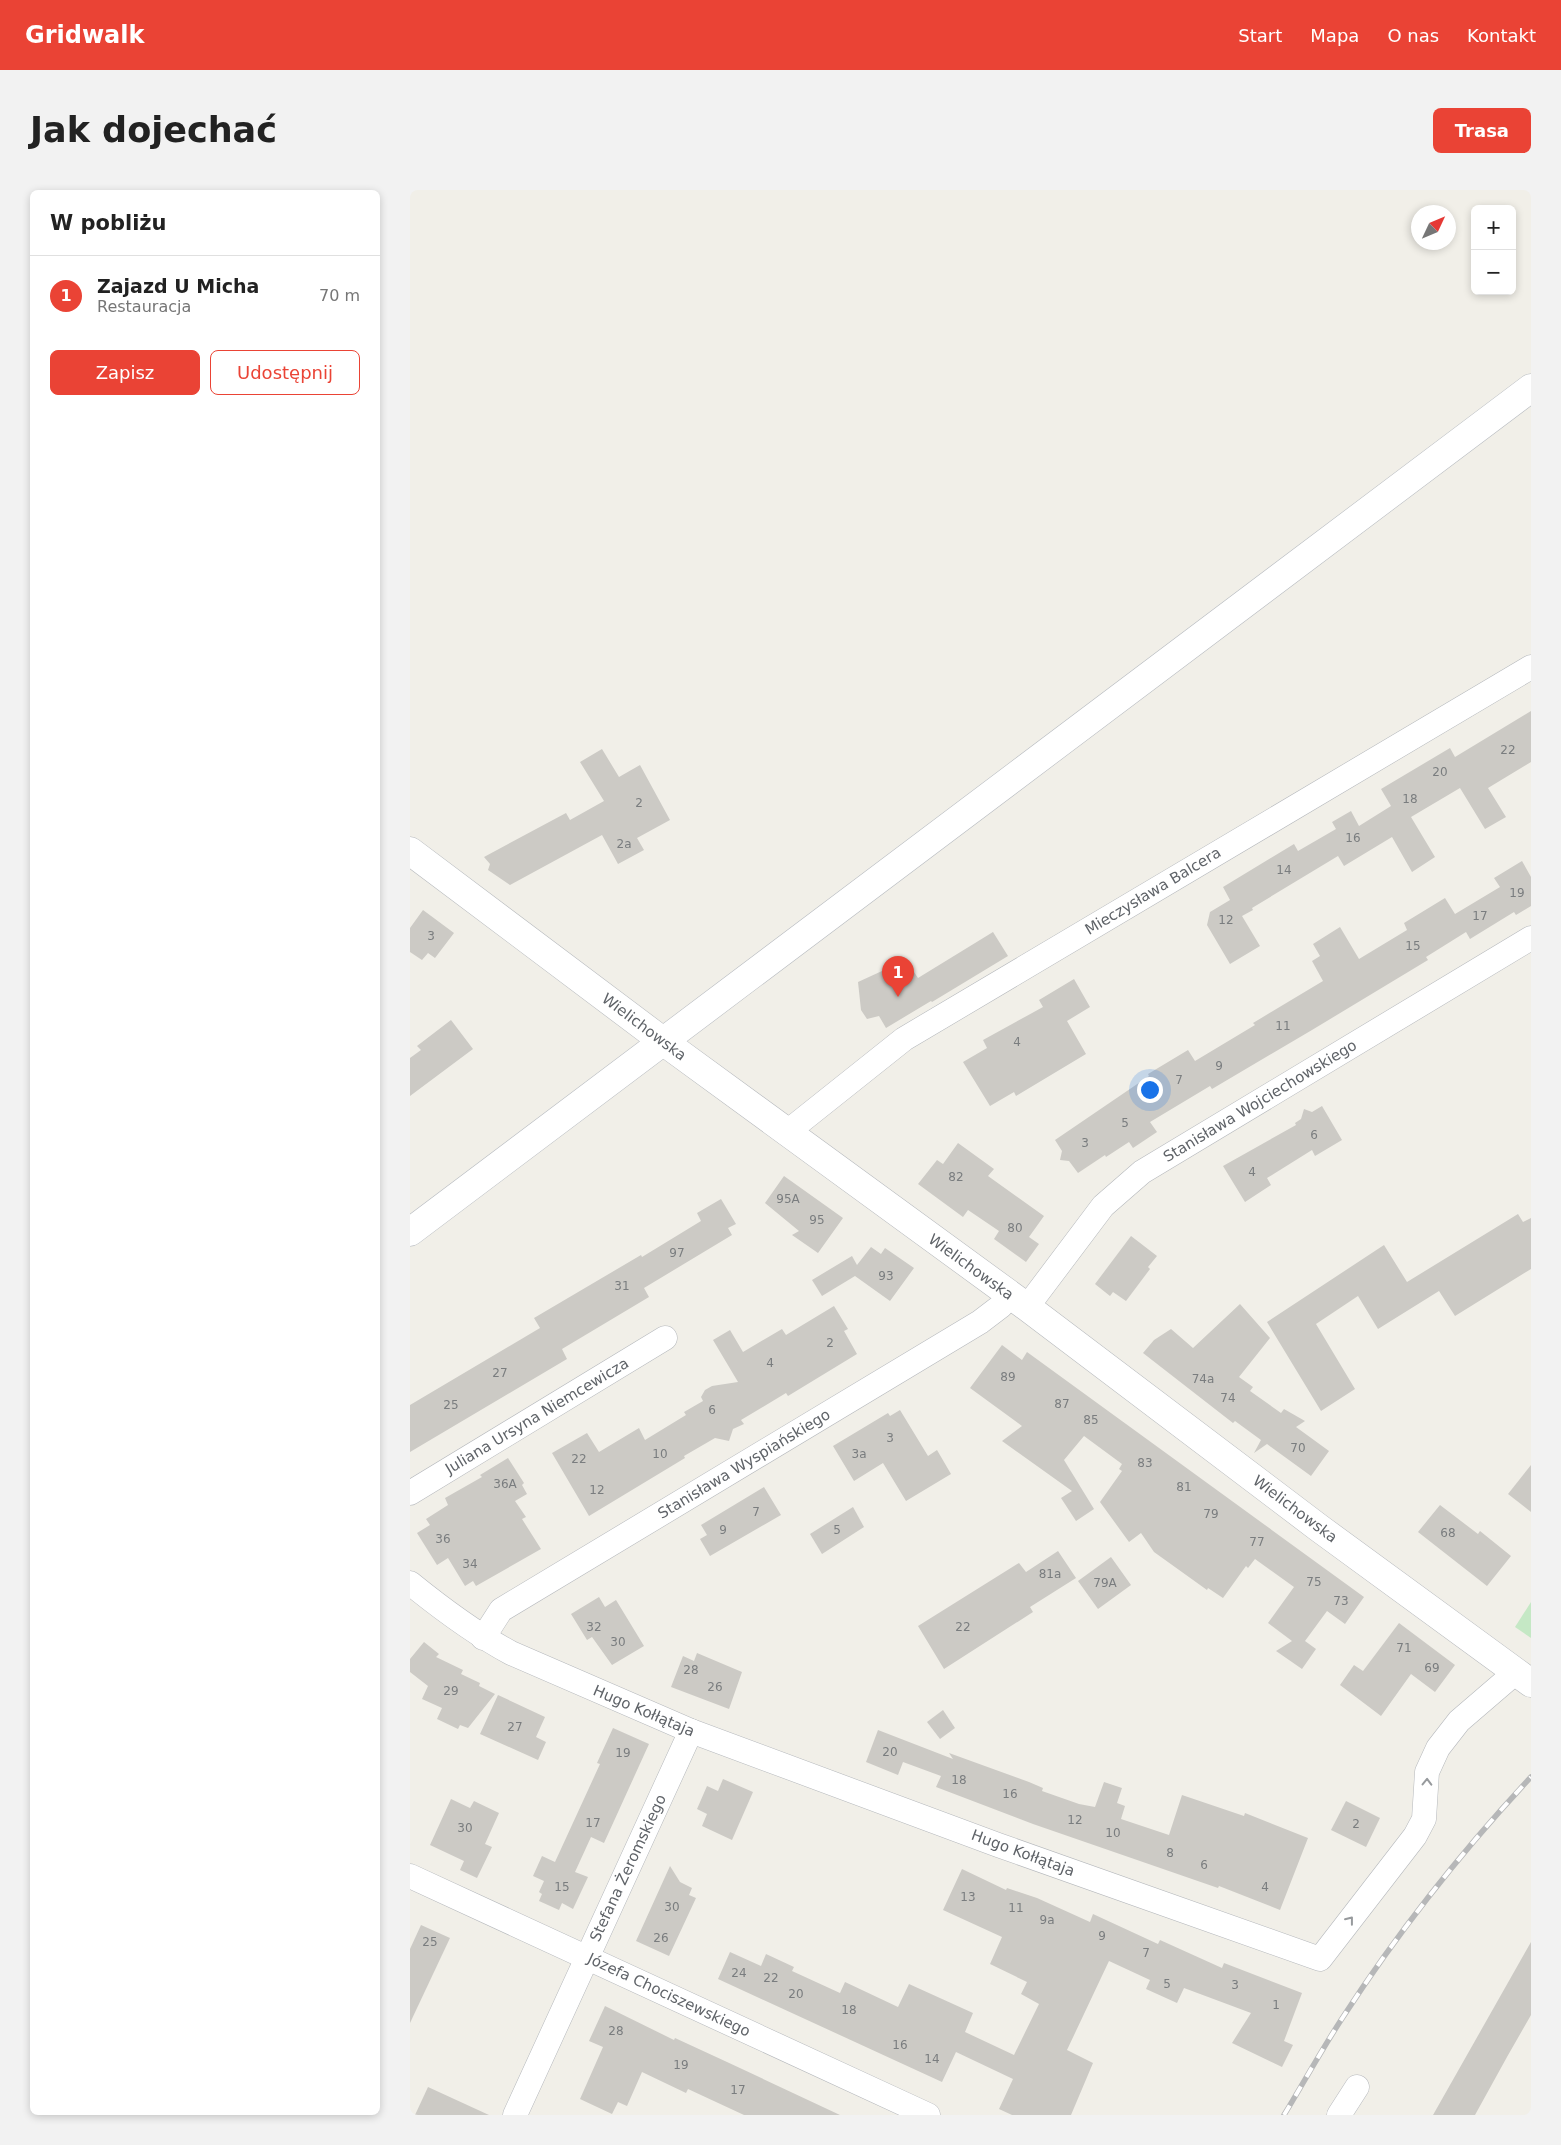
<!DOCTYPE html>
<html lang="pl">
<head>
<meta charset="utf-8">
<style>
	body { margin:0; font-family:"DejaVu Sans",sans-serif; background:#f2f2f2; color:#222 }
	.controls { position:absolute; right:15px; top:15px; display:grid; overflow:hidden; border-radius:8px; box-shadow:0 2px 8px #0003 }
	.controls button { width:45px; height:45px; display:grid; place-items:center; padding:0; border:0; border-bottom:1px solid #e0e0e0; background:#fff; color:#222; font:25px sans-serif }
	.compass { position:absolute; left:1001px; top:15px; width:45px; height:45px; border-radius:50%; background:#fff; box-shadow:0 2px 8px #0003; rotate:46deg }
	.you { position:absolute; left:739px; top:899px; width:18px; height:18px; margin:-12px; border:4px solid #fff; border-radius:50%; background:#1a73e8; box-shadow:0 0 0 8px #1a73e833 }
	.badge { display:grid; place-items:center; width:32px; height:32px; border-radius:50%; background:#ea4335; color:#fff; font-size:16px; font-weight:700 }
	.pin { position:absolute; translate:-50% -41px; filter:drop-shadow(0 1px 2px #0008) }
	.pin::after { content:''; position:absolute; top:26px; width:18px; height:15px; background:inherit; clip-path:polygon(0 0,100% 0,50% 100%) }
	.list { margin:0; padding:0; list-style:none }
	h2 { display:flex; justify-content:space-between; align-items:center; height:65px; margin:0; padding:0 20px; font-size:21px }
	h2 small { font-size:16px; font-weight:400; color:#767676 }
	.list li { display:grid; grid-template-columns:32px 1fr auto; gap:15px; align-items:center; box-sizing:border-box; height:80px; padding:0 20px; border-top:1px solid #e0e0e0 }
	.list b { display:block; font-size:19px; white-space:nowrap }
	.list p { margin:0; font-size:16px; white-space:nowrap; color:#767676 }
	.list em { font-size:16px; font-style:normal; color:#767676 }
	.actions { display:flex; gap:10px; padding:15px 20px }
	.actions a { flex:1; padding:11px 0; border:1px solid #ea4335; border-radius:8px; text-align:center; font-size:18px; color:#ea4335 }
	.actions .main { background:#ea4335; color:#fff }
	.map { position:relative; flex:none; width:1121px; height:1925px; overflow:hidden; border-radius:8px }
	header { display:flex; align-items:center; gap:30px; box-sizing:border-box; height:70px; padding:0 25px; background:#ea4335; color:#fff }
	header strong { font-size:24px }
	nav { display:flex; gap:28px; margin-inline-start:auto; font-size:18px }
	.intro { display:flex; align-items:center; justify-content:space-between; box-sizing:border-box; height:120px; padding:0 30px }
	h1 { margin:0; font-size:35px }
	.button { padding:12px 22px; border-radius:8px; background:#ea4335; color:#fff; font-size:18px; font-weight:700 }
	main { display:flex; gap:30px; padding:0 30px }
	aside { flex:1; background:#fff; border-radius:8px; box-shadow:0 2px 8px #0003 }
	.map>svg:first-child { display:block }
</style>
</head>
<body>
<header>
<strong>Gridwalk</strong>
<nav><a>Start</a><a>Mapa</a><a>O nas</a><a>Kontakt</a></nav>
</header>
<div class="intro"><h1>Jak dojechać</h1><a class="button">Trasa</a></div>
<main>
<aside>
<h2>W pobliżu<small></small></h2>
<ul class="list">
<li><span class="badge">1</span><div><b>Zajazd U Micha</b><p>Restauracja</p></div><em>70 m</em></li>
</ul>
<div class="actions"><a class="main">Zapisz</a><a>Udostępnij</a></div>
</aside>
<div class="map">
<svg width="1121" height="1925" viewBox="0 0 1121 1925">
	<rect width="100%" height="100%" fill="#f1efe8"/>
	<path fill="#c5e8c5" d="M 1121,1412 L 1121,1448 L 1105,1437 Z"/>
	<g fill="#cccac5">
		<path d="M 1121,521 L 1121,572 L 1078,598 L 1096,627 L 1075,639 L 1050,598 L 1001,627 L 1025,667 L 1002,682 L 982,647 L 934,676 L 928,666 L 842,718 L 843,720 L 832,726 L 850,756 L 820,774 L 797,735 L 800,722 L 820,710 L 813,697 L 884,654 L 888,661 L 926,639 L 922,632 L 941,621 L 949,636 L 981,616 L 971,599 L 1040,558 L 1045,567 Z"/>
		<path d="M 192,559 L 209,587 L 230,575 L 260,630 L 227,648 L 234,660 L 208,674 L 192,645 L 100,695 L 78,680 L 80,674 L 74,667 L 156,623 L 160,630 L 194,611 L 170,572 Z"/>
		<path d="M 1112,671 L 1121,687 L 1121,716 L 1106,725 L 1104,722 L 1060,749 L 1056,742 L 1016,767 L 1018,770 L 902,840 L 802,899 L 800,896 L 740,932 L 747,942 L 723,958 L 719,952 L 696,967 L 695,965 L 668,983 L 659,971 L 650,970 L 652,961 L 645,950 L 739,886 L 738,884 L 778,860 L 785,871 L 845,835 L 843,833 L 913,791 L 902,771 L 910,766 L 903,754 L 930,737 L 949,769 L 997,740 L 994,733 L 1035,708 L 1045,724 L 1090,697 L 1084,688 Z"/>
		<path d="M 13,720 L 44,743 L 25,768 L 18,763 L 12,770 L 0,762 L 0,738 Z"/>
		<path d="M 583,742 L 598,766 L 522,812 L 521,811 L 476,838 L 469,826 L 457,829 L 451,820 L 448,792 L 496,770 L 508,788 Z"/>
		<path d="M 664,789 L 680,817 L 657,831 L 676,864 L 606,906 L 604,902 L 580,916 L 553,872 L 577,858 L 573,850 L 633,817 L 629,810 Z"/>
		<path d="M 41,830 L 63,859 L 0,906 L 0,868 L 11,860 L 7,856 Z"/>
		<path d="M 912,916 L 932,950 L 905,966 L 902,960 L 857,988 L 861,995 L 835,1012 L 813,976 L 886,935 L 885,933 L 891,929 L 894,919 L 902,922 Z"/>
		<path d="M 548,953 L 584,979 L 578,986 L 634,1026 L 619,1047 L 629,1054 L 616,1072 L 584,1049 L 589,1041 L 558,1020 L 553,1027 L 508,994 L 527,970 L 533,974 Z"/>
		<path d="M 374,986 L 433,1028 L 408,1063 L 382,1045 L 389,1041 L 355,1013 Z"/>
		<path d="M 311,1009 L 326,1034 L 318,1038 L 322,1045 L 234,1098 L 239,1107 L 152,1159 L 157,1169 L 0,1262 L 0,1215 L 130,1138 L 124,1128 L 231,1065 L 232,1067 L 291,1031 L 287,1023 Z"/>
		<path d="M 1108,1024 L 1113,1032 L 1121,1028 L 1121,1079 L 1045,1126 L 1029,1101 L 968,1139 L 948,1106 L 906,1134 L 945,1199 L 911,1221 L 857,1132 L 974,1055 L 997,1092 Z"/>
		<path d="M 721,1046 L 747,1066 L 738,1077 L 740,1079 L 716,1111 L 703,1102 L 700,1106 L 685,1094 Z"/>
		<path d="M 461,1057 L 471,1064 L 475,1058 L 504,1078 L 480,1111 L 445,1086 L 412,1106 L 402,1090 L 442,1066 L 447,1075 Z"/>
		<path d="M 830,1114 L 860,1148 L 829,1187 L 843,1197 L 840,1201 L 871,1223 L 874,1219 L 895,1231 L 886,1237 L 919,1261 L 901,1286 L 857,1254 L 844,1263 L 851,1250 L 825,1231 L 823,1233 L 733,1163 L 744,1150 L 761,1139 L 783,1158 Z"/>
		<path d="M 424,1116 L 438,1139 L 434,1141 L 447,1164 L 378,1206 L 376,1203 L 331,1230 L 334,1234 L 323,1239 L 319,1251 L 305,1248 L 274,1266 L 275,1268 L 179,1326 L 142,1263 L 177,1243 L 189,1262 L 229,1238 L 235,1250 L 276,1225 L 274,1222 L 293,1211 L 291,1207 L 295,1200 L 302,1196 L 328,1192 L 303,1150 L 320,1140 L 333,1162 L 372,1139 L 376,1145 Z"/>
		<path d="M 592,1155 L 612,1170 L 617,1162 L 954,1407 L 935,1434 L 917,1421 L 895,1451 L 906,1459 L 892,1479 L 866,1461 L 882,1451 L 858,1433 L 884,1397 L 845,1369 L 838,1378 L 836,1376 L 813,1408 L 798,1398 L 797,1400 L 744,1362 L 731,1343 L 719,1352 L 690,1312 L 712,1281 L 709,1279 L 712,1274 L 674,1246 L 654,1270 L 684,1319 L 666,1331 L 651,1308 L 662,1301 L 592,1251 L 612,1236 L 560,1198 Z"/>
		<path d="M 490,1220 L 518,1266 L 527,1260 L 541,1284 L 496,1311 L 473,1273 L 444,1291 L 423,1256 L 478,1223 L 480,1226 Z"/>
		<path d="M 98,1268 L 114,1293 L 112,1295 L 117,1304 L 105,1311 L 116,1327 L 112,1329 L 131,1359 L 66,1396 L 63,1391 L 55,1396 L 38,1368 L 27,1375 L 7,1343 L 20,1335 L 16,1329 L 38,1315 L 35,1308 L 72,1287 L 70,1285 Z"/>
		<path d="M 1121,1275 L 1121,1322 L 1098,1304 Z"/>
		<path d="M 354,1297 L 371,1325 L 300,1366 L 290,1349 L 297,1345 L 291,1335 Z"/>
		<path d="M 1030,1315 L 1068,1344 L 1070,1341 L 1101,1366 L 1077,1396 L 1008,1342 Z"/>
		<path d="M 443,1317 L 454,1337 L 412,1364 L 400,1344 Z"/>
		<path d="M 648,1361 L 666,1388 L 620,1417 L 623,1422 L 534,1479 L 508,1436 L 609,1373 L 616,1382 Z"/>
		<path d="M 701,1367 L 721,1395 L 688,1419 L 668,1391 Z"/>
		<path d="M 189,1407 L 195,1417 L 206,1410 L 234,1456 L 202,1475 L 182,1447 L 177,1450 L 161,1424 Z"/>
		<path d="M 989,1433 L 1045,1475 L 1025,1502 L 1001,1484 L 971,1526 L 930,1495 L 944,1475 L 953,1481 Z"/>
		<path d="M 14,1452 L 29,1464 L 26,1467 L 53,1480 L 51,1484 L 70,1493 L 69,1496 L 85,1504 L 58,1538 L 50,1535 L 48,1539 L 27,1529 L 32,1518 L 12,1509 L 18,1496 L 0,1482 L 0,1469 Z"/>
		<path d="M 287,1463 L 332,1482 L 319,1519 L 261,1497 L 273,1466 L 284,1471 Z"/>
		<path d="M 88,1505 L 135,1527 L 126,1547 L 136,1552 L 128,1570 L 70,1544 Z"/>
		<path d="M 533,1520 L 545,1538 L 530,1549 L 517,1532 Z"/>
		<path d="M 203,1538 L 239,1554 L 194,1653 L 181,1647 L 165,1682 L 178,1687 L 163,1719 L 152,1713 L 149,1720 L 129,1711 L 132,1704 L 129,1702 L 134,1691 L 123,1686 L 132,1666 L 145,1672 L 190,1574 L 187,1573 Z"/>
		<path d="M 468,1540 L 543,1569 L 539,1563 L 619,1592 L 633,1598 L 632,1601 L 669,1614 L 685,1617 L 694,1592 L 712,1598 L 707,1613 L 715,1616 L 711,1629 L 759,1645 L 772,1605 L 834,1626 L 835,1623 L 898,1648 L 870,1720 L 809,1696 L 808,1698 L 623,1634 L 526,1597 L 531,1586 L 493,1572 L 488,1585 L 456,1572 Z"/>
		<path d="M 313,1589 L 343,1602 L 322,1650 L 292,1636 L 297,1624 L 287,1619 L 297,1596 L 308,1601 Z"/>
		<path d="M 41,1609 L 60,1618 L 64,1611 L 89,1623 L 75,1654 L 82,1657 L 67,1688 L 50,1680 L 54,1671 L 20,1655 Z"/>
		<path d="M 936,1611 L 970,1628 L 956,1657 L 921,1640 Z"/>
		<path d="M 260,1676 L 270,1692 L 282,1698 L 279,1705 L 286,1708 L 259,1766 L 226,1751 Z"/>
		<path d="M 552,1679 L 596,1700 L 597,1698 L 627,1708 L 680,1732 L 683,1724 L 748,1754 L 750,1750 L 812,1778 L 814,1773 L 892,1803 L 874,1851 L 883,1855 L 872,1877 L 822,1853 L 841,1823 L 774,1798 L 767,1813 L 736,1799 L 740,1790 L 699,1771 L 657,1860 L 683,1873 L 661,1925 L 602,1925 L 589,1919 L 603,1889 L 546,1862 L 532,1892 L 308,1789 L 320,1762 L 351,1776 L 356,1764 L 384,1777 L 382,1781 L 430,1803 L 435,1792 L 488,1817 L 499,1794 L 563,1823 L 555,1842 L 604,1865 L 629,1814 L 611,1804 L 617,1792 L 580,1774 L 592,1747 L 533,1720 Z"/>
		<path d="M 11,1735 L 40,1748 L 0,1833 L 0,1759 Z"/>
		<path d="M 1121,1752 L 1121,1825 L 1097,1867 L 1065,1925 L 1023,1925 Z"/>
		<path d="M 195,1816 L 264,1850 L 265,1848 L 317,1872 L 430,1925 L 334,1925 L 278,1899 L 276,1903 L 232,1882 L 217,1916 L 208,1912 L 202,1924 L 170,1909 L 193,1857 L 179,1851 Z"/>
		<path d="M 18,1897 L 79,1925 L 5,1925 Z"/>
	</g>
	<g fill="none" stroke-linecap="round" stroke-linejoin="round">
		<defs>
			<g id="minor">
				<path d="M 376,943 L 494,849 L 1121,477"/>
				<path d="M 617,1117 L 693,1016 L 732,982 L 1121,748"/>
				<path d="M 0,1303 L 255,1148"/>
				<path d="M 0,1393 C 32,1419 64,1443 101,1463 L 281,1541 L 588,1655 L 910,1769 L 1005,1646 L 1014,1629 L 1017,1582 L 1028,1558 L 1049,1531 L 1106,1482"/>
				<path d="M 73,1448 L 91,1420 L 570,1132 L 591,1116 L 600,1105"/>
				<path d="M 0,1686 L 518,1925"/>
				<path d="M 105,1925 L 281,1541"/>
				<path d="M 929,1925 L 947,1897"/>
			</g>
			<path id="tertiary" d="M 0,661 L 254,852 L 617,1117 L 909,1338 L 1121,1493"/>
			<path id="secondary" d="M 0,1042 L 1121,198"/>
		</defs>
		<use href="#minor" stroke="#b5b8bc" stroke-width="25"/>
		<use href="#tertiary" stroke="#b5b8bc" stroke-width="29"/>
		<use href="#secondary" stroke="#b6babf" stroke-width="29"/>
		<use href="#minor" stroke="#fff" stroke-width="24"/>
		<use href="#tertiary" stroke="#fff" stroke-width="28"/>
		<use href="#secondary" stroke="#fff" stroke-width="28"/>
		<defs>
			<path id="rail" d="M 874,1925 C 894,1892 912,1859 933,1827 C 988,1742 1052,1661 1121,1587"/>
		</defs>
		<use href="#rail" stroke="#b6b7b8" stroke-width="5.5"/>
		<use href="#rail" stroke="#fff" stroke-width="4" stroke-dasharray="11" stroke-linecap="butt"/>
	</g>
	<defs><path id="oneway-chevron" d="M-2-3.5L2.5 0L-2 3.5" fill="none" stroke-width="1.6" stroke-linecap="round" stroke-linejoin="round" transform="scale(1.25)"/></defs>
	<g stroke="#979a9d">
		<use href="#oneway-chevron" transform="translate(1017 1592) rotate(-89)"/>
		<use href="#oneway-chevron" transform="translate(940 1730) rotate(-52)"/>
	</g>
	<g text-anchor="middle" dominant-baseline="central" stroke-width="4.5" stroke-linejoin="round" paint-order="stroke">
		<g font-size="12" fill="#7a7d7f">
			<text x="1098" y="560">22</text>
			<text x="1030" y="582">20</text>
			<text x="1000" y="609">18</text>
			<text x="229" y="613">2</text>
			<text x="943" y="648">16</text>
			<text x="214" y="654">2a</text>
			<text x="874" y="680">14</text>
			<text x="1107" y="703">19</text>
			<text x="1070" y="726">17</text>
			<text x="816" y="730">12</text>
			<text x="21" y="746">3</text>
			<text x="1003" y="756">15</text>
			<text x="873" y="836">11</text>
			<text x="607" y="852">4</text>
			<text x="809" y="876">9</text>
			<text x="769" y="890">7</text>
			<text x="715" y="933">5</text>
			<text x="904" y="945">6</text>
			<text x="675" y="953">3</text>
			<text x="842" y="982">4</text>
			<text x="546" y="987">82</text>
			<text x="378" y="1009">95A</text>
			<text x="407" y="1030">95</text>
			<text x="605" y="1038">80</text>
			<text x="267" y="1063">97</text>
			<text x="476" y="1086">93</text>
			<text x="212" y="1096">31</text>
			<text x="420" y="1153">2</text>
			<text x="360" y="1173">4</text>
			<text x="90" y="1183">27</text>
			<text x="598" y="1187">89</text>
			<text x="793" y="1189">74a</text>
			<text x="818" y="1208">74</text>
			<text x="652" y="1214">87</text>
			<text x="41" y="1215">25</text>
			<text x="302" y="1220">6</text>
			<text x="681" y="1230">85</text>
			<text x="480" y="1248">3</text>
			<text x="888" y="1258">70</text>
			<text x="250" y="1264">10</text>
			<text x="449" y="1264">3a</text>
			<text x="169" y="1269">22</text>
			<text x="735" y="1273">83</text>
			<text x="95" y="1294">36A</text>
			<text x="774" y="1297">81</text>
			<text x="187" y="1300">12</text>
			<text x="346" y="1322">7</text>
			<text x="801" y="1324">79</text>
			<text x="313" y="1340">9</text>
			<text x="427" y="1340">5</text>
			<text x="1038" y="1343">68</text>
			<text x="33" y="1349">36</text>
			<text x="847" y="1352">77</text>
			<text x="60" y="1374">34</text>
			<text x="640" y="1384">81a</text>
			<text x="904" y="1392">75</text>
			<text x="695" y="1393">79A</text>
			<text x="931" y="1411">73</text>
			<text x="184" y="1437">32</text>
			<text x="553" y="1437">22</text>
			<text x="208" y="1452">30</text>
			<text x="994" y="1458">71</text>
			<text x="1022" y="1478">69</text>
			<text x="281" y="1480">28</text>
			<text x="305" y="1497">26</text>
			<text x="41" y="1501">29</text>
			<text x="105" y="1537">27</text>
			<text x="480" y="1562">20</text>
			<text x="213" y="1563">19</text>
			<text x="549" y="1590">18</text>
			<text x="600" y="1604">16</text>
			<text x="665" y="1630">12</text>
			<text x="183" y="1633">17</text>
			<text x="946" y="1634">2</text>
			<text x="55" y="1638">30</text>
			<text x="703" y="1643">10</text>
			<text x="760" y="1663">8</text>
			<text x="794" y="1675">6</text>
			<text x="152" y="1697">15</text>
			<text x="855" y="1697">4</text>
			<text x="558" y="1707">13</text>
			<text x="262" y="1717">30</text>
			<text x="606" y="1718">11</text>
			<text x="637" y="1730">9a</text>
			<text x="692" y="1746">9</text>
			<text x="251" y="1748">26</text>
			<text x="20" y="1752">25</text>
			<text x="736" y="1763">7</text>
			<text x="329" y="1783">24</text>
			<text x="361" y="1788">22</text>
			<text x="757" y="1794">5</text>
			<text x="825" y="1795">3</text>
			<text x="386" y="1804">20</text>
			<text x="866" y="1815">1</text>
			<text x="439" y="1820">18</text>
			<text x="206" y="1841">28</text>
			<text x="490" y="1855">16</text>
			<text x="522" y="1869">14</text>
			<text x="271" y="1875">19</text>
			<text x="328" y="1900">17</text>
		</g>
		<g font-size="15" fill="#5f6368" stroke="#fff">
			<text transform="translate(743 701) rotate(-31)">Mieczysława Balcera</text>
			<text transform="translate(234 837) rotate(37)">Wielichowska</text>
			<text transform="translate(850 911) rotate(-31)">Stanisława Wojciechowskiego</text>
			<text transform="translate(561 1077) rotate(36)">Wielichowska</text>
			<text transform="translate(127 1226) rotate(-31)">Juliana Ursyna Niemcewicza</text>
			<text transform="translate(334 1274) rotate(-31)">Stanisława Wyspiańskiego</text>
			<text transform="translate(885 1319) rotate(37)">Wielichowska</text>
			<text transform="translate(234 1521) rotate(23)">Hugo Kołłątaja</text>
			<text transform="translate(613 1663) rotate(20)">Hugo Kołłątaja</text>
			<text transform="translate(218 1678) rotate(-65)">Stefana Żeromskiego</text>
			<text transform="translate(259 1805) rotate(25)">Józefa Chociszewskiego</text>
		</g>
	</g>
</svg>
<div class="controls">
<button>+</button>
<button>−</button>
</div>
<svg class="compass" viewBox="-18 -18 36 36"><path d="M0-13l5 13h-10z" fill="#e53935"/><path d="M0 13l5-13h-10z" fill="#767676"/></svg>
<div class="you"></div>
<div class="pin badge" style="left:488px;top:807px">1</div>
</div>
</main>
</body>
</html>
